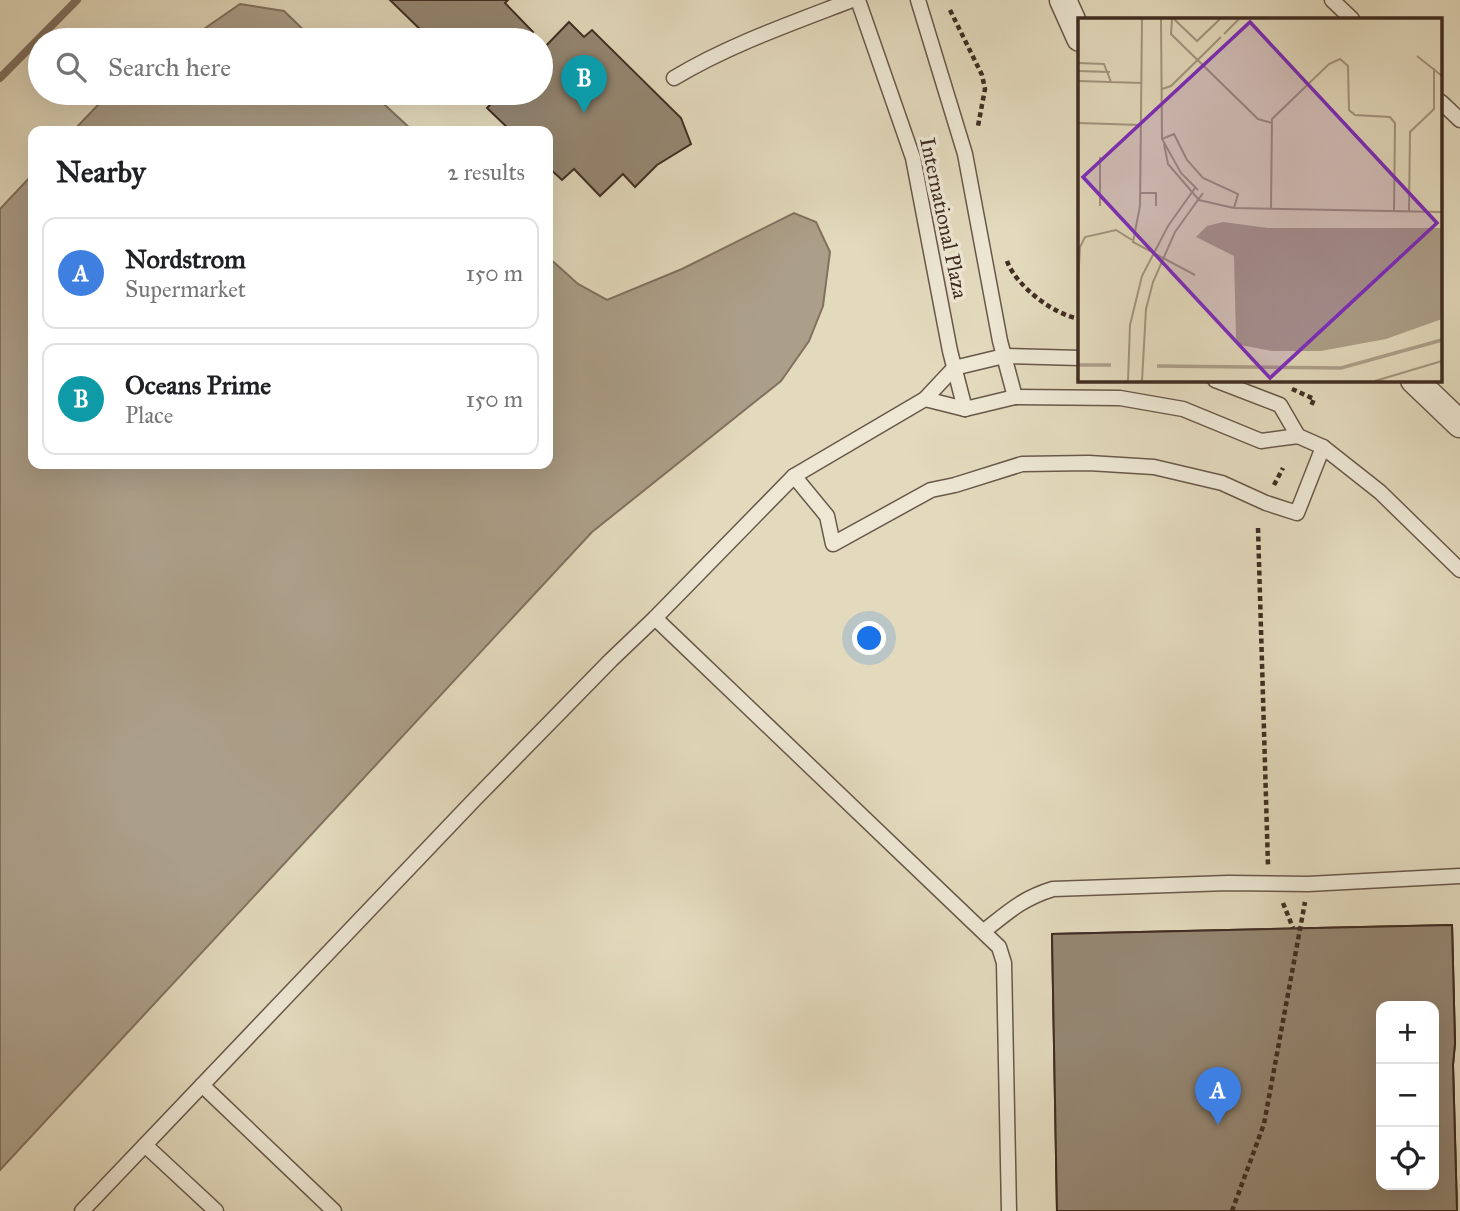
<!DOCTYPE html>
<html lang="en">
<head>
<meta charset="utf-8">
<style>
	body { margin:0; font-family:"IM FELL Great Primer",serif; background:#f2f2f2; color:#202124 }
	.controls { position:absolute; right:21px; bottom:21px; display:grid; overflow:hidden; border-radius:14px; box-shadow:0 7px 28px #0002 }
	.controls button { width:63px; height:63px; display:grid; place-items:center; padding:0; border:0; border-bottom:2px solid #e0e0e0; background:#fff; color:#202124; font:35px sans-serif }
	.you { position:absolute; left:870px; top:639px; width:24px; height:24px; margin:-18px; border:5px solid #fff; border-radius:50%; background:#1a73e8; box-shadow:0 0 0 10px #1a73e833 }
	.badge { display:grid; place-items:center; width:46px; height:46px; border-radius:50%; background:#111827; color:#fff; font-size:23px; font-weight:700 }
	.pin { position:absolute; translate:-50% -58px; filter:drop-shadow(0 2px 4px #0008) }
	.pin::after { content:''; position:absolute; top:37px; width:24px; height:21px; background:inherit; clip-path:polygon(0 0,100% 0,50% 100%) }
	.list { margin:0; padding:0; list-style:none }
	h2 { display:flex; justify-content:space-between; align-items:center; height:91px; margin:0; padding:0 28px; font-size:30px }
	h2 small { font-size:23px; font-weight:400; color:#757577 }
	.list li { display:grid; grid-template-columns:46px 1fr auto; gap:21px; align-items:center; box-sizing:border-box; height:112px; margin:0 14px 14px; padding:0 14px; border:2px solid #e0e0e0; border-radius:14px }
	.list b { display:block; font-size:26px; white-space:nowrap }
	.list p { margin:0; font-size:23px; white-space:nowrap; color:#757577 }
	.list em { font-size:23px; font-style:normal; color:#757577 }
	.icon { flex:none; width:38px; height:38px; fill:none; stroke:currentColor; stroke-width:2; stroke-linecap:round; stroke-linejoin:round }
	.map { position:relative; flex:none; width:1460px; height:1211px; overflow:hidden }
	.search { position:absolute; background:#fff; box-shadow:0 7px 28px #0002; left:28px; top:28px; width:525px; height:77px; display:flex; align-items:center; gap:18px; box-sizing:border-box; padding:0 24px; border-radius:38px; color:#757577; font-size:26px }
	.panel { position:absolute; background:#fff; box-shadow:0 7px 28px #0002; left:28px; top:126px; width:525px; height:343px; border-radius:14px }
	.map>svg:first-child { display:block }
</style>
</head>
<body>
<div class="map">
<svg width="1460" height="1211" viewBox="0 0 1460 1211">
	<rect width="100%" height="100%" fill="#e3dabd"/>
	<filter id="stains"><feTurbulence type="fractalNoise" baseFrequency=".00286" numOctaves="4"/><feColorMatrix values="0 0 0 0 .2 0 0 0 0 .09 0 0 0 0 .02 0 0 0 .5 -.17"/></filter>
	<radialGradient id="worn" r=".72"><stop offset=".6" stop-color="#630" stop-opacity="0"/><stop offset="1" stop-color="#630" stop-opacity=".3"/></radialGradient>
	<g fill="#ac9f89" stroke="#817160" stroke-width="2">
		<path d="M 240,4 L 284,11 L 314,40 L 188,40 Z"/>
		<path d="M 114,93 L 372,93 L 413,131 L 73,131 L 98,105 Z"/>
		<path d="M 33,174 L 33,464 L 548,464 L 548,257 L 578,284 L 607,300 L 682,269 L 794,213 L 816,222 L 830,252 L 823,306 L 809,341 L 781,381 L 592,532 L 0,1170 L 0,209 Z"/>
	</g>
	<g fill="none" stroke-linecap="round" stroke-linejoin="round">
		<path stroke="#817160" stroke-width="8" d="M 0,78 L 77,0"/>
	</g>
	<g fill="#958773" stroke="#402d23" stroke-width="2" fill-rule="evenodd">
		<path d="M 390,0 L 508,0 L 505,3 L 533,32 L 525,40 L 431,40 Z"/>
		<path d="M 569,22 L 584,37 L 592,30 L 681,118 L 691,144 L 657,165 L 635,187 L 623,174 L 600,196 L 574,169 L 562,180 L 548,167 L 548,131 L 511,131 L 487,108 L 501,93 L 541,93 L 541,51 Z"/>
		<path d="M 1452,925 L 1455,1043 L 1453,1065 L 1457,1211 L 1057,1211 L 1052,934 ZM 1381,1006 L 1434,1006 L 1434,1185 L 1381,1185 Z"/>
		<path d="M 1452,925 L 1455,1043 L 1453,1065 L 1457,1211 L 1057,1211 L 1052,934 ZM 1381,1006 L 1434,1006 L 1434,1185 L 1381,1185 Z"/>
	</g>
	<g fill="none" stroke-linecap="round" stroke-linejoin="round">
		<defs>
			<g id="lane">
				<path d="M 858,0 L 913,158 L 950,351 L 965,409"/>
				<path d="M 918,0 L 965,154 L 1000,341 L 1015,397"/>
				<path d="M 1332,0 L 1352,19"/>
				<path d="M 674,78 C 729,45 792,23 852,0"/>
				<path d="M 1441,102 L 1460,120"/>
				<path d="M 1215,380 L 1280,405 L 1298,436"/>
				<path d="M 925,399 L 965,409 L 1015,397 L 1120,398 L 1183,409 L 1261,441 L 1298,436 L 1323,447 L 1380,492 L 1460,570"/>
				<path d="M 794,476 L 827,516 L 833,544 L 931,490 L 955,485 L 1022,464 L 1089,463 L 1154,467 L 1222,483 L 1266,503 L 1297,513 L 1323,447"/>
				<path d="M 655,618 L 999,947 L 1004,963 L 1009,1211"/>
				<path d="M 984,931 C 1008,912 1023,898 1053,889 L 1228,883 L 1308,884 L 1460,876"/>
				<path d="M 202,1085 L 334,1211"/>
				<path d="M 145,1145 L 216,1211"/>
				<path d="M 82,1211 L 475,799 L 611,660 L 655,618 L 794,476 L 925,399 L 954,368 L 1004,356 L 1080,358"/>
			</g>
			<g id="street">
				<path d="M 1063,0 L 1080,38"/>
				<path d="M 1414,380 L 1460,424"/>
			</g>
		</defs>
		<use href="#lane" stroke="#69584a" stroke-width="17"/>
		<use href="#street" stroke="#69584a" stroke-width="29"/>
		<g stroke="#402d23" stroke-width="4.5" stroke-dasharray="5 3.5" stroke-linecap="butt">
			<path d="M 950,10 L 982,75 L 985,89 L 978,126"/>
			<path d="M 1007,261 C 1016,286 1054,315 1080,319"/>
			<path d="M 1292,389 L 1314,399 L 1311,406"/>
			<path d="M 1274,485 L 1283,468"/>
			<path d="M 1258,528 L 1268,866"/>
			<path d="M 1283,903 L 1293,928"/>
			<path d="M 1232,1211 L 1264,1124 L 1305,902"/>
		</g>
		<use href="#lane" stroke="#ede7d4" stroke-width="14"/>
		<use href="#street" stroke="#ede7d4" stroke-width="26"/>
	</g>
	<g text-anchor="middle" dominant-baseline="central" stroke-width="7" stroke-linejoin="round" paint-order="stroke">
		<g font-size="21" fill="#402d23" stroke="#ede7d4">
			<text transform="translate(944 218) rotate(78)">International Plaza</text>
		</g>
	</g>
	<g transform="translate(1078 18)">
		<rect width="364" height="364" fill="#e3dabd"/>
		<path d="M 145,204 L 190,210 L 364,210 L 364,301 L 308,321 L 243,333 L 194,333 L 162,327 L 158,320 L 156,238 L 118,219 L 129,208 Z" fill="#ac9f89"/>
		<path fill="none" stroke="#ac9f89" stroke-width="3.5" d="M 0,347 L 33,347M 79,348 L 263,350 L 364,322"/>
		<path fill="none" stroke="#a2957f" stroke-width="2" d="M 64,1 L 62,188 L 55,224 L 117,257M 83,1 L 84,121 L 103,155 L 120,172M 94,1 L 93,16 L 180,101 L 194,105M 96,1 L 119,23 L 142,1M 146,16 L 161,1M 339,38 L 364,58M 0,45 L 26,46 L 33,64M 0,53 L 32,54M 0,63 L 64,65M 84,71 L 93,68 L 143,19M 0,105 L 63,107M 84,121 L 96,116 L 109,142 L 125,160 L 160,176 L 156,190M 86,126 L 90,146 L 121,182 L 156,190 L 364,194M 62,175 L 78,175 L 78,188M 22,188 L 22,139M 193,191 L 194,101 L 251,46 L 262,41 L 270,48 L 271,92 L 277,97 L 312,99 L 317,105 L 316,193M 331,193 L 332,114 L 356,91 L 356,50M 0,267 L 2,229 L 7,219 L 38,212 L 54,222M 50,363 L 52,307 L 64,258 L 90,208 L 117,170M 64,363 L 68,291 L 75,264 L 97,214 L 125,175M 297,363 L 364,343"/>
		<path fill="#7b2cbf" fill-opacity="0.15" stroke="#7b2cbf" stroke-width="3.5" d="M 172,4 L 359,205 L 192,360 L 5,159 Z"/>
		<rect width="364" height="364" fill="none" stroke="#402d23" stroke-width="3.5"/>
	</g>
	<rect width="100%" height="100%" filter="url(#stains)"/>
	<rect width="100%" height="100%" fill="url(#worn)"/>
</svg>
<div class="controls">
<button>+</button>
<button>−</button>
<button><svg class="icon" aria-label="locate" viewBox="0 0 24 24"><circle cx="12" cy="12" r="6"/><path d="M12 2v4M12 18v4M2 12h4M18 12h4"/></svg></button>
</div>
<div class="you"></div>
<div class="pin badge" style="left:1218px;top:1125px;background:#3f7fe0">A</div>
<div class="pin badge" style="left:584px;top:113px;background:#0f9aa8">B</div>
<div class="search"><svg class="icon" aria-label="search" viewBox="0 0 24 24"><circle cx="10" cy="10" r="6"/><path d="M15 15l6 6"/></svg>Search here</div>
<section class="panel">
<h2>Nearby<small>2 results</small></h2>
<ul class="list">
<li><span class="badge" style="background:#3f7fe0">A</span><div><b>Nordstrom</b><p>Supermarket</p></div><em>150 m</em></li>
<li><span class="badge" style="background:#0f9aa8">B</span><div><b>Oceans Prime</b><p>Place</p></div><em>150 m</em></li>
</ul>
</section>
</div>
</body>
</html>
